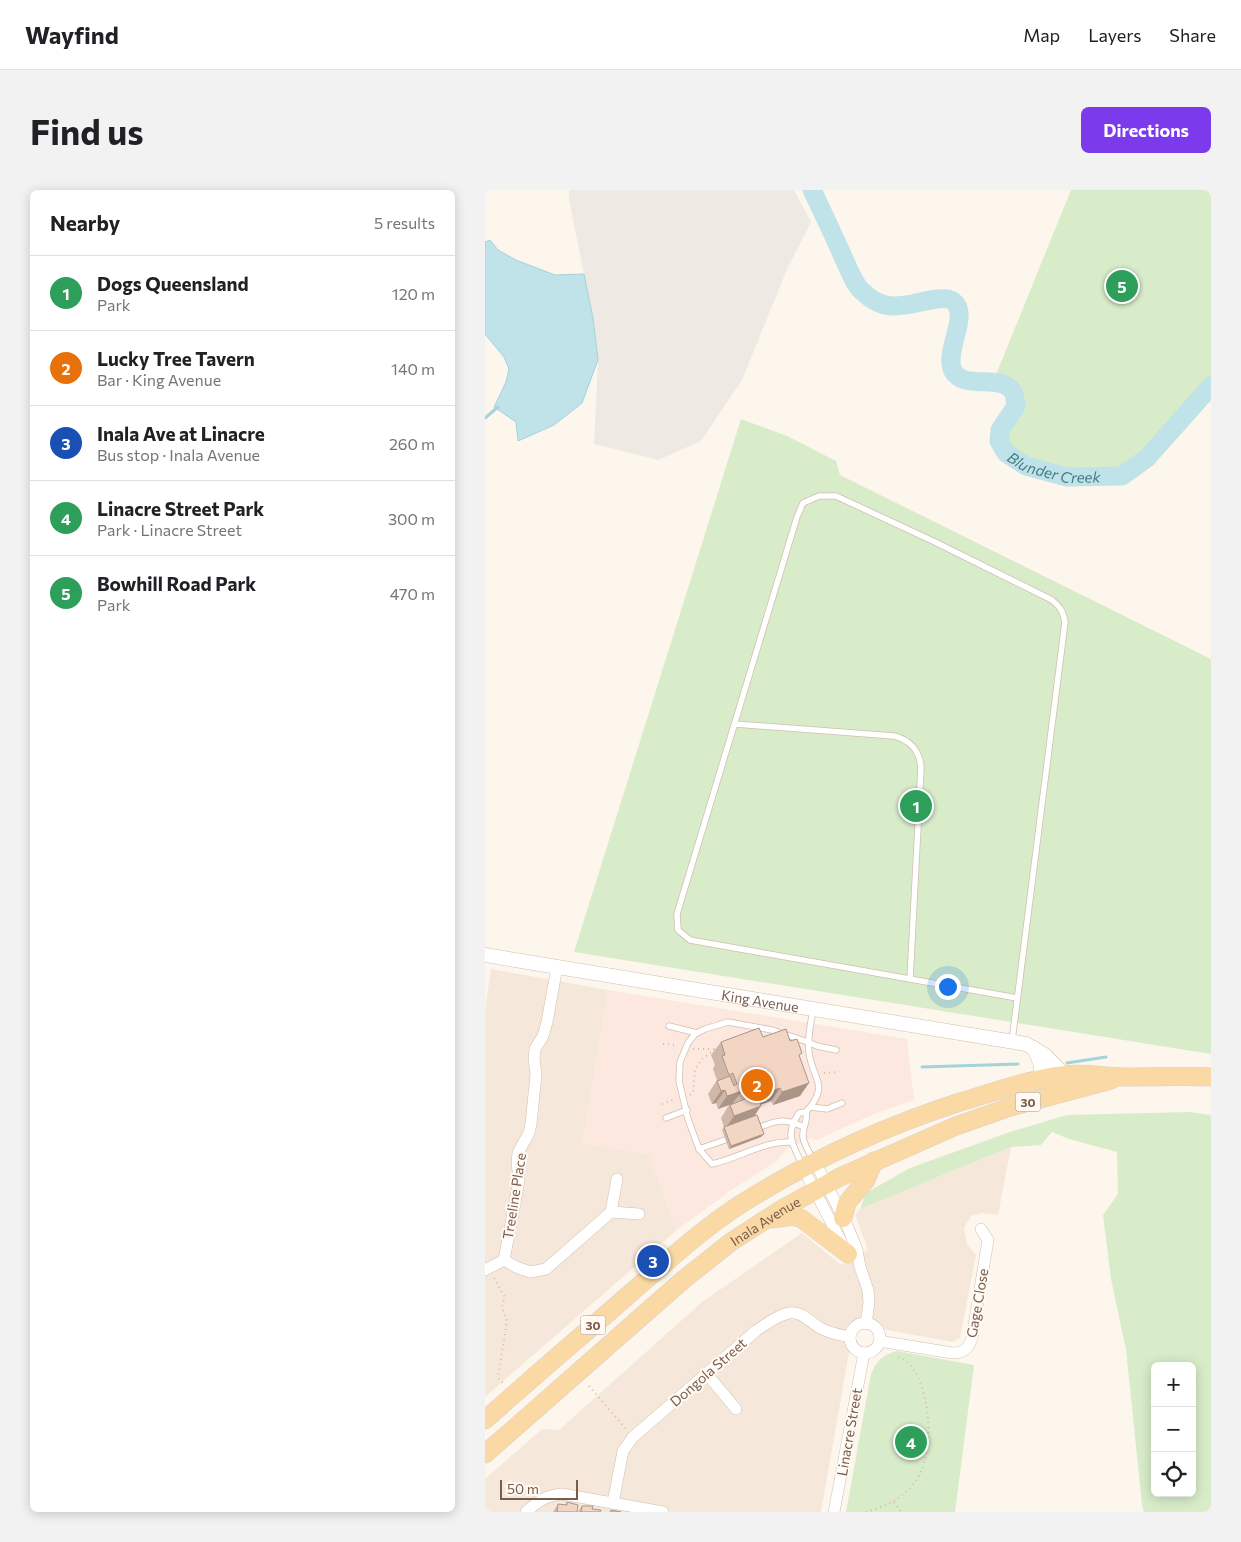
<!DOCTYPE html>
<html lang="en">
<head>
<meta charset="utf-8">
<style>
	body { margin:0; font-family:Commissioner,sans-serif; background:#f2f2f2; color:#202124 }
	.controls { position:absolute; right:15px; bottom:15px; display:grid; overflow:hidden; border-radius:8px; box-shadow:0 2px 12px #0003 }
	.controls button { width:45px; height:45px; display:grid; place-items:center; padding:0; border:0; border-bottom:1px solid #e0e0e0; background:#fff; color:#202124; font:25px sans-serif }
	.scale { position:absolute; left:15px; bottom:12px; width:78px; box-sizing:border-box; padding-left:5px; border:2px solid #7a5c4d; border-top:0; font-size:14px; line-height:18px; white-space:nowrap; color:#7a5c4d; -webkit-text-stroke:4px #fffaf3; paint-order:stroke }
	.you { position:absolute; left:462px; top:796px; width:18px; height:18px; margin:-12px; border:4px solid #fff; border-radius:50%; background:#1a73e8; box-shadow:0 0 0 8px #1a73e833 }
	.badge { display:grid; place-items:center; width:32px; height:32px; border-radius:50%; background:#7c3aed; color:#fff; font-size:16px; font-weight:700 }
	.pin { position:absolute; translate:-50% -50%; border:2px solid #fff; box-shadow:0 1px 5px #0006 }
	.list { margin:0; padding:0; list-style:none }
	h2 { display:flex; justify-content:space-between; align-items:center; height:65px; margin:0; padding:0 20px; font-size:21px }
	h2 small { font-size:16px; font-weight:400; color:#757577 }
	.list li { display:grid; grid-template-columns:32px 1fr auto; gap:15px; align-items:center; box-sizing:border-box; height:75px; padding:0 20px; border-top:1px solid #e0e0e0 }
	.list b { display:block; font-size:19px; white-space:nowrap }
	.list p { margin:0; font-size:16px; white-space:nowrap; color:#757577 }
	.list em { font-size:16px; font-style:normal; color:#757577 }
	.icon { flex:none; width:28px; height:28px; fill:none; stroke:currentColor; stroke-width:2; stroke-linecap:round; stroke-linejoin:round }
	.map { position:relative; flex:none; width:726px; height:1322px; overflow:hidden; border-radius:8px }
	header { display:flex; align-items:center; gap:30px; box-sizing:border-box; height:70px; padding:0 25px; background:#fff; border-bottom:1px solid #e0e0e0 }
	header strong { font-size:24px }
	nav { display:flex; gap:28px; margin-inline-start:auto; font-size:18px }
	.intro { display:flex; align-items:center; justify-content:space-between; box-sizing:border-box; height:120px; padding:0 30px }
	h1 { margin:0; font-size:35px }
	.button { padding:12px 22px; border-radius:8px; background:#7c3aed; color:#fff; font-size:18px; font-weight:700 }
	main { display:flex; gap:30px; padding:0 30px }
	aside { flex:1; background:#fff; border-radius:8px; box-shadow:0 2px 12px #0003 }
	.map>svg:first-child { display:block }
</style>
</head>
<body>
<header>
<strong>Wayfind</strong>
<nav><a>Map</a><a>Layers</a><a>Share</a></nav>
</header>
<div class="intro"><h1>Find us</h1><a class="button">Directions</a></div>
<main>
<aside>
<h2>Nearby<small>5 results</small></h2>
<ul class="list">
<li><span class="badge" style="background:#2e9e5b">1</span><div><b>Dogs Queensland</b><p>Park</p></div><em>120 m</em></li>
<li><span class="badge" style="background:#e8710a">2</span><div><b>Lucky Tree Tavern</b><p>Bar · King Avenue</p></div><em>140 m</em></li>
<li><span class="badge" style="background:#1a4fb4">3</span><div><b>Inala Ave at Linacre</b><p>Bus stop · Inala Avenue</p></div><em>260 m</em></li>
<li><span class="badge" style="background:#2e9e5b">4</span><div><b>Linacre Street Park</b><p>Park · Linacre Street</p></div><em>300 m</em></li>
<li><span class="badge" style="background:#2e9e5b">5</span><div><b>Bowhill Road Park</b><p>Park</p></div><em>470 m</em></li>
</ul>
</aside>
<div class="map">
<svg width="726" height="1322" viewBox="0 0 726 1322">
	<rect width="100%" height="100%" fill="#fdf6ec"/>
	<g fill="#f5e8da">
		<path d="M 6,779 L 123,800 L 98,953 L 164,964 L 192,1040 L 0,1207 L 0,820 Z"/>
		<path d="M 526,957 L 513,1025 L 497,1023 L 486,1026 L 479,1038 L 482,1054 L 491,1065 L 475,1148 L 468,1152 L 369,1134 L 336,1322 L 0,1322 L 0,1289 L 57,1239 L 74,1240 L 217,1112 L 317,1043 L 356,1075 L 383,1060 L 370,1025 L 375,1019 Z"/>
	</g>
	<path fill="#fde8e0" d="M 123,800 L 422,849 L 429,910 L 391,923 L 332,950 L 325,948 L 300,960 L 292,971 L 245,1001 L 192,1040 L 164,964 L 98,954 Z"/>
	<path fill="#efe9e4" d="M 84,0 L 309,0 L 326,32 L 303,77 L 257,190 L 216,251 L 173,270 L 109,254 L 113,170 L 108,128 L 84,10 Z"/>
	<g fill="#d8ecc9" fill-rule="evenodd">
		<path d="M 586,0 L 726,0 L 726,196 L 662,268 L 637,286 L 582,287 L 541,276 L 521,263 L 514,251 L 515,240 L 531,215 C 528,199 524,197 508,192 Z"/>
		<path d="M 256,229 L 302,246 L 351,271 L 355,285 L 726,469 L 726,864 L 89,762 Z"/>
		<path d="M 704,922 L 726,925 L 726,1322 L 659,1322 L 657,1315 L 641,1159 L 626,1089 L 618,1025 L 633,1004 L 632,962 L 584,949 L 567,942 L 556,955 L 526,957 L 375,1019 L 381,1003 L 425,978 L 525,942 L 582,925 ZM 670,1176 L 707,1176 L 707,1303 L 670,1303 Z"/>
		<path d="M 412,1161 L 489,1175 L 470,1322 L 361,1322 L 386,1184 C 392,1170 398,1165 412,1161 Z"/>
	</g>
	<path fill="#bfe3e8" stroke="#a5d3da" d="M 5,50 L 13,60 L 31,70 L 70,85 L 99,84 L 108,128 L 113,170 L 97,213 L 69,235 L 33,251 L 31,232 L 9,217 L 21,192 L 24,179 L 19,167 L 0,144 L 0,52 Z"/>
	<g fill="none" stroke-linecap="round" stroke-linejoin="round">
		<g stroke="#a5d3da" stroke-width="3">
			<path d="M 0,228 L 13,217"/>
			<path d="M 582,873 L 621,867"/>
			<path d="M 437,877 L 533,874"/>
		</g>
		<path stroke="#bfe3e8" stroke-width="19" id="s1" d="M 327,0 C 338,23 349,46 359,69 C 364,79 369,95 378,102 C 394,117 406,118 427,114 C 437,112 460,105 468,111 C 486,125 458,162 468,181 C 480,202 518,181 529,204 C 530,207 530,212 531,216 L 515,240 L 514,251 L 521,263 L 541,276 L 582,287 L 637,286 L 662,268 L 726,196"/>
		<defs>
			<g id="service">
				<path d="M 250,534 L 409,546 C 425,550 435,561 436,578 L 425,789"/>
				<path d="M 184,836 L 212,843"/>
				<path d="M 527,851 L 580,432 C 578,421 575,417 567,410 L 450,352 L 351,306 L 334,306 L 318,313 L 312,327 L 192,724 L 193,740 L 205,750 L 532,808"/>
				<path d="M 326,917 L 342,919 L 357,913"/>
				<path d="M 321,922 C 323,931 317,938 318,947 C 319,955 325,964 329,971"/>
				<path d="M 181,928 L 202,920"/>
				<path d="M 273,938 C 292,930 299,928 319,937"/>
				<path d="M 306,952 C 279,951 254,968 227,974 L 214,959 L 203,929 L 194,891 L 195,872 L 203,853 L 210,844 L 220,839 L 243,832 L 287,840 L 323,852 L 332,856 L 351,860"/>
				<path d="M 214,959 L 240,950"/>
				<path d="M 318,976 C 308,955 299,945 314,923 L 321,922 C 346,894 327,890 324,862 C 322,848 326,833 328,819"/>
			</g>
			<g id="minor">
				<path d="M 330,972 L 362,1035 L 372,1060 L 375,1077 L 383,1100 L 384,1112 L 381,1134"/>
				<path d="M 318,978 L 360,1059"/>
				<path d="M 126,1022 L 154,1024"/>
				<path d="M 19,1070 L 31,1077 L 45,1082 L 61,1079 L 126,1022 L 132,989"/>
				<path d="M 0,1080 L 19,1070 L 32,1002 L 34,989 L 32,972 L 33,963 L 44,943 L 46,934 L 51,884 L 49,869 L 50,859 L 58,846 L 62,832 L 72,777"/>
				<circle cx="380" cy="1148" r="15"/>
				<path d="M 394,1151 L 467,1163 C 479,1163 483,1159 487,1148 L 503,1050 L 496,1039"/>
				<path d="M 221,1183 L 251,1219"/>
				<path d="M 128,1313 L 138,1261 L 148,1247 L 272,1140 C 282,1134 292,1125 304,1123 C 317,1121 325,1132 335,1138 C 344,1143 355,1145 365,1147"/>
				<path d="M 41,1322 C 54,1311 59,1306 77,1304 L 178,1322"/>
				<path d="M 349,1322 L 379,1163"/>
			</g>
			<g id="tertiary">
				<path id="s2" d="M 0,765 L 541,854 L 560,865 L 579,885"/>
				<path d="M 549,858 L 556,875 L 555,890"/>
			</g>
			<g id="primary">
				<path d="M 358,1028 L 362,1013 L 381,990 L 389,971"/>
				<path d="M 286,1029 L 308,1026 L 317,1029 L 363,1064"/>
				<path d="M 0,1230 C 49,1186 99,1144 148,1101 C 183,1071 217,1039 256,1014 C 324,971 398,937 475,912 C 509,902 544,889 580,885 C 600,882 618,887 638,887 C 668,887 697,886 726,887"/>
				<path id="s3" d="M 0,1264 L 198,1090 L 246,1052 L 297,1019 L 355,987 L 471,936 L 525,917 L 626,890"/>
			</g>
		</defs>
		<use href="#service" stroke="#d1beb0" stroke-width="7"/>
		<use href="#minor" stroke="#d1beb0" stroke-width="12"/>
		<use href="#tertiary" stroke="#d1beb0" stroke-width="15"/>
		<use href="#primary" stroke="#dad1cd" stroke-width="19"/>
		<g stroke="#d9b8a5" stroke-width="2" stroke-dasharray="1 4" stroke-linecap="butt">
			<path d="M 178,854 L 193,855"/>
			<path d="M 208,859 L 230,859"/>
			<path d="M 339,883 L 354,882"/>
			<path d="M 205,905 L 208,903 L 210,879 L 218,868 L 231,859"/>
			<path d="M 177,914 L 191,909"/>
			<path d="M 9,1088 L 19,1106 L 17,1118 L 22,1131 L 13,1188 L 19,1194"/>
			<path d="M 104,1196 L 142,1240"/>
			<path d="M 409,1312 L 416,1322"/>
			<path d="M 381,1322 C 399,1317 414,1310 427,1296 C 451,1270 447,1202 426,1176 C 422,1171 415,1168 410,1165"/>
		</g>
		<use href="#service" stroke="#fff" stroke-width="5.5"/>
		<use href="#minor" stroke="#fff" stroke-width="11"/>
		<use href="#tertiary" stroke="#fff" stroke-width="14"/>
		<use href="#primary" stroke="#fbd9a5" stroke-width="18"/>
	</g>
	<g fill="#d1b7a8">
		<path d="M 278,847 L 305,851 L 315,867 L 315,906 L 288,915 L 286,911 L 276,914 L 270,926 L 276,947 L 244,959 L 237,940 L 239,937 L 236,928 L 244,915 L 233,919 L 231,913 L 227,914 L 223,904 L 232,890 L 228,879 L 230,875 L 226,865 L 236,852 Z"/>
		<path d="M 82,1312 L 92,1322 L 68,1322 L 73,1314 L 80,1315 Z"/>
		<path d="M 97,1316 L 107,1319 L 115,1322 L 93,1322 Z"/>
	</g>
	<g fill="#aa9588">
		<path d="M 324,893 L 315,906 L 288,915 L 297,902 Z"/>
		<path d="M 295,898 L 286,911 L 264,919 L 273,906 Z"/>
		<path d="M 240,900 L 231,913 L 227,914 L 236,901 Z"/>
		<path d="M 257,901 L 247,914 L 233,919 L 242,906 Z"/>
		<path d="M 276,916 L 267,929 L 240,939 L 249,926 Z"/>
		<path d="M 279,944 L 276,947 L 244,959 L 246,956 Z"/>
	</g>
	<g fill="#f3d5c3" stroke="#aa9588">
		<path d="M 274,838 L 278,847 L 301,839 L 305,851 L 312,849 L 317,863 L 314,865 L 324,893 L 297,902 L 295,898 L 273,906 L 276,916 L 249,926 L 245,915 L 260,909 L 257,901 L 242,906 L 240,900 L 236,901 L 232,891 L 245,886 L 249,896 L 252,894 L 248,883 L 244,885 L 237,866 L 240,865 L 236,852 Z"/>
		<path d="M 272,925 L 279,944 L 246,956 L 239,937 Z"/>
		<path d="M 82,1312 L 93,1315 L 92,1322 L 72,1322 L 73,1314 L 82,1315 Z"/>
		<path d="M 97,1316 L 108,1316 L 107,1319 L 116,1320 L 115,1322 L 96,1322 Z"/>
		<path d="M 126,1320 L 136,1322 L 125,1322 Z"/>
	</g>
	<g text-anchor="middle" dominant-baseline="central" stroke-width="4" stroke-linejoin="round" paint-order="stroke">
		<g fill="#fffaf3" stroke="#a28b7f" stroke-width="1">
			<rect x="530.5" y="902.5" width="25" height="19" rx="4"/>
			<rect x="95.5" y="1125.5" width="25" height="19" rx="4"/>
		</g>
		<g font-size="12" font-weight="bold" fill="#7a5c4d">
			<text x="543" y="912">30</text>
			<text x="108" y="1135">30</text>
		</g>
		<g font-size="14" fill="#7a5c4d" stroke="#fffaf3">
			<text stroke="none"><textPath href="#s2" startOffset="279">King Avenue</textPath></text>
			<text transform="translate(29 1006) rotate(-81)">Treeline Place</text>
			<text stroke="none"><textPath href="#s3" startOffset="365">Inala Avenue</textPath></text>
			<text transform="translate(492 1113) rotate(-80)">Gage Close</text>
			<text transform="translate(223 1182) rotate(-41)">Dongola Street</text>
			<text transform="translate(364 1242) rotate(-80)">Linacre Street</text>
		</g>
		<g font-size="15" font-style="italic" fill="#437c86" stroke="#fffaf3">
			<text stroke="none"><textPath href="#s1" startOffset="469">Blunder Creek</textPath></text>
		</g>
	</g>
</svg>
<div class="controls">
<button>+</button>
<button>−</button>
<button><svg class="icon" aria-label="locate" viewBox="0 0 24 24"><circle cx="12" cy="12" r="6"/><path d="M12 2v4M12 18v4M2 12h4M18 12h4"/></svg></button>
</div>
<div class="scale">50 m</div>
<div class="you"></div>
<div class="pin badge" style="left:431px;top:616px;background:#2e9e5b">1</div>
<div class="pin badge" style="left:272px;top:895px;background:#e8710a">2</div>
<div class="pin badge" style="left:168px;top:1071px;background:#1a4fb4">3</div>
<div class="pin badge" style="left:426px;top:1252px;background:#2e9e5b">4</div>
<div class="pin badge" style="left:637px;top:96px;background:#2e9e5b">5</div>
</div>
</main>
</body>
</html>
